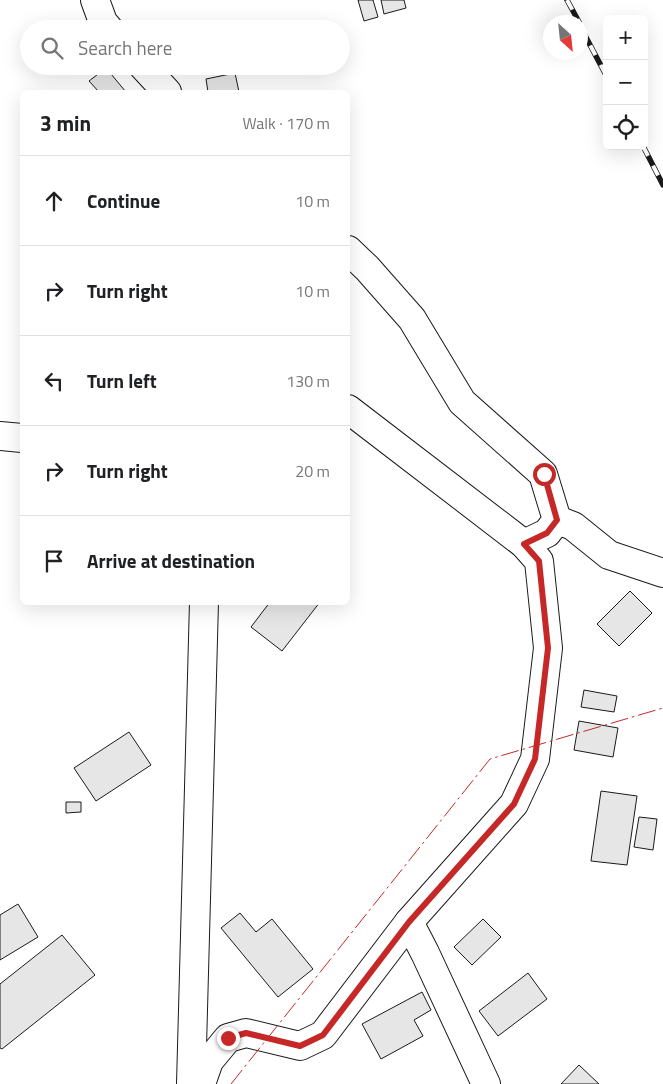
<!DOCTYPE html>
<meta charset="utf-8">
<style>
body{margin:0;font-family:"Titillium Web",sans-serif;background:#f6f6f6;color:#202124}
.controls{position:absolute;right:15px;top:15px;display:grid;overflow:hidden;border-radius:8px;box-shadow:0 5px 20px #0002}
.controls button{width:45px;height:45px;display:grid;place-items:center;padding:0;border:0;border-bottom:1px solid #e0e0e0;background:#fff;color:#202124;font:25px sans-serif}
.compass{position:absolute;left:543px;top:15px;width:45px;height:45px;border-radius:50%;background:#fff;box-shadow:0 5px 20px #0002;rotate:153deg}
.stop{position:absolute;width:15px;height:15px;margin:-11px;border:4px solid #c62828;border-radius:50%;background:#fff}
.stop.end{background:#c62828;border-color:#fff;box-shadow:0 1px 5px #0008}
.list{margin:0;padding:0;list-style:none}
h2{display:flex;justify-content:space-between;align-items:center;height:65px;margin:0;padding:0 20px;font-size:21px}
h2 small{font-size:16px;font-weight:400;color:#757577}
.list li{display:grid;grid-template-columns:32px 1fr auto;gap:15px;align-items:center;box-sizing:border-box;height:90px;padding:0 20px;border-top:1px solid #e0e0e0}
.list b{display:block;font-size:19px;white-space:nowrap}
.list em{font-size:16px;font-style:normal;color:#757577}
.icon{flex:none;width:28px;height:28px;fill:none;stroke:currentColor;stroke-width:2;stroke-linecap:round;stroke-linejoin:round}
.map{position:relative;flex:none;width:663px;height:1084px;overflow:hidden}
.search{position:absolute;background:#fff;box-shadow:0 5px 20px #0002;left:20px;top:20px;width:330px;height:55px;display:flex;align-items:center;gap:12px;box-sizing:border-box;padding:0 18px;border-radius:28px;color:#757577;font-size:19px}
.panel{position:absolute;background:#fff;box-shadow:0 5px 20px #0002;left:20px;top:90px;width:330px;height:515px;border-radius:8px}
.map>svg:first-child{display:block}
.building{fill:#e6e6e6;stroke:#1a1a1a}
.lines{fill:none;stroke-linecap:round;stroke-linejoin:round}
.minor-casing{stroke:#1a1a1a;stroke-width:30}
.minor{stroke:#fff;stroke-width:28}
.rail-casing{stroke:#1a1a1a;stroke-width:5.5}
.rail{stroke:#fff;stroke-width:4;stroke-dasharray:11;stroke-linecap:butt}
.power{stroke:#c62828;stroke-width:1;stroke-dasharray:18 4 2.5 4;stroke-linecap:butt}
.route{stroke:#c62828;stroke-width:6}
</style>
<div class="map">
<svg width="663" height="1084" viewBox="0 0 663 1084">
<rect width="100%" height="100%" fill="#fff"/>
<g class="building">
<polygon points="358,0 373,0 378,17 364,21"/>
<polygon points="381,0 404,0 406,8 384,14"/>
<polygon points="207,66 222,66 209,71"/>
<polygon points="106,68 126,92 99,92 89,81"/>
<polygon points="235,73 239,92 208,92 206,79"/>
<polygon points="630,591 652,613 619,646 597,624"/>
<polygon points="270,602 320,602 282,651 251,627"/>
<polygon points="584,690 617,696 614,712 581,707"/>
<polygon points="579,721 618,728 613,757 574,750"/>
<polygon points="129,732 151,765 96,801 74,768"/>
<polygon points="601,791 637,796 627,865 591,861"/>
<polygon points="66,802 81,802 81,812 66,813"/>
<polygon points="639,817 657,819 653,850 634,847"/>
<polygon points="18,904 38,937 0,960 0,915"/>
<polygon points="240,913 256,932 272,919 313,969 278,997 221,928"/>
<polygon points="483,919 501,937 472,965 454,947"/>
<polygon points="62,935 95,975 2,1049 0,1048 0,984"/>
<polygon points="528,973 547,999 498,1036 479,1011"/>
<polygon points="422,992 431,1010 414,1020 423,1036 381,1059 362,1024"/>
<polygon points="579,1065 599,1084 561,1084"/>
</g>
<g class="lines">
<g class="minor-casing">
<g id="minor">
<polyline points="95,0 103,22 109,29"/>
<polyline points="143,66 167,92"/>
<polyline points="348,250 367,268 412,319 462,402 543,474 557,520 547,533 524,544"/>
<polyline points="0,436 22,438"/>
<polyline points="557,520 573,526 609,555 663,573"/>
<polyline points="409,922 425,953 486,1084"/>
<polyline points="191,1084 204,602"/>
<polyline points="201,1084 209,1061 228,1038 246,1033 300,1046 323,1035 409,922 514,804 535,759 548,648 539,561 524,544 348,409"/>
</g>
</g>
<use href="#minor" class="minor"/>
<g class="rail-casing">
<g id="rail">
<polyline points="567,0 579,22"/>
<polyline points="580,26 607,77"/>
<polyline points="643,146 663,185"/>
</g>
</g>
<use href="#rail" class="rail"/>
<polyline class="power" points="231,1084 490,759 663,708"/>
</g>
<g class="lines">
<polyline class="route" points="228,1038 246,1033 300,1046 323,1035 409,922 514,804 535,759 548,648 539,561 524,544 547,533 557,520 544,474"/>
</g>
</svg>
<div class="controls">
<button>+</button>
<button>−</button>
<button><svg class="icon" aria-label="locate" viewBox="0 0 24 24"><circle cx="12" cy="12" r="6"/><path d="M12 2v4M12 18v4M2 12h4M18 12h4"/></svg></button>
</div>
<svg class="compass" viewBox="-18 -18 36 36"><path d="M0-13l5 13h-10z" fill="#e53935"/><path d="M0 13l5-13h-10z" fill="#757577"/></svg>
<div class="stop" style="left:544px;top:474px"></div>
<div class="stop end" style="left:228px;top:1038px"></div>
<div class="search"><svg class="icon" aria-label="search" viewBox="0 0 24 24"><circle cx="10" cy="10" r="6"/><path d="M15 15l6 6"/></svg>Search here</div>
<section class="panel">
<h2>3 min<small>Walk · 170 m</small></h2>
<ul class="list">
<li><svg class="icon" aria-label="ahead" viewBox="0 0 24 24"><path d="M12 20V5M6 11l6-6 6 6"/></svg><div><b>Continue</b></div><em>10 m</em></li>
<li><svg class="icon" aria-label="right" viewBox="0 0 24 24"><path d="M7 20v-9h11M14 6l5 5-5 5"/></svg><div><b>Turn right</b></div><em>10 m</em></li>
<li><svg class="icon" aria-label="left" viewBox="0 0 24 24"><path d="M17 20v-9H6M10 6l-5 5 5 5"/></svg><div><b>Turn left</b></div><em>130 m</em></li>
<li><svg class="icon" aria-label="right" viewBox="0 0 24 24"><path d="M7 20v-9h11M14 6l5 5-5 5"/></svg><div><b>Turn right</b></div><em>20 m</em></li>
<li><svg class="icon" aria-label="arrive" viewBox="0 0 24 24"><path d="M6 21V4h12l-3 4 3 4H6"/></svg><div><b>Arrive at destination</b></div></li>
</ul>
</section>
</div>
